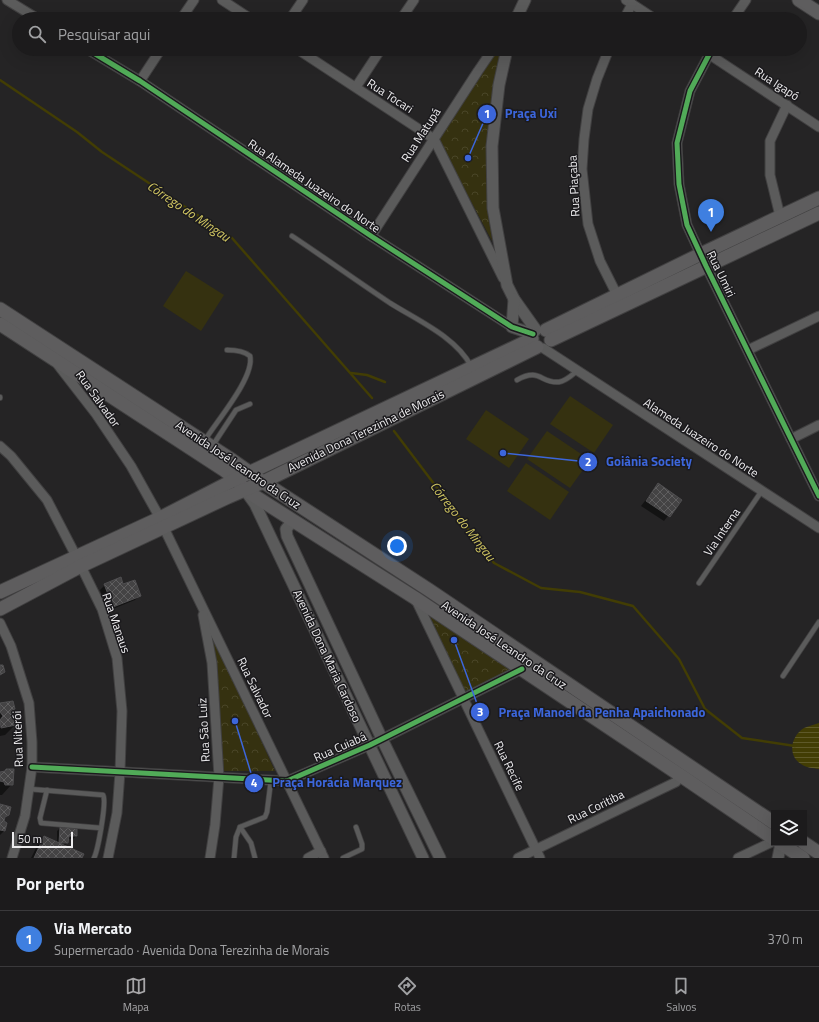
<!DOCTYPE html>
<html lang="pt">
<meta charset="utf-8">
<style>
body{margin:0;font-family:"Titillium Web",sans-serif;background:#252425;color:#f1f3f6}
.controls{position:absolute;right:12px;bottom:12px;display:grid;overflow:hidden;border-radius:0px;box-shadow:0 4px 16px #0002}
.controls button{width:36px;height:36px;display:grid;place-items:center;padding:0;border:0;border-bottom:1px solid #3a393b;background:#1c1b1c;color:#f1f3f6;font:20px sans-serif}
.scale{position:absolute;left:12px;bottom:10px;width:61px;box-sizing:border-box;padding-left:4px;border:2px solid #edecee;border-top:0;font-size:11px;line-height:14px;white-space:nowrap;color:#edecee;-webkit-text-stroke:3px #1b1a1d;paint-order:stroke}
.you{position:absolute;left:397px;top:546px;width:14px;height:14px;margin:-10px;border:3px solid #fff;border-radius:50%;background:#1a73e8;box-shadow:0 0 0 6px #1a73e833}
.badge{display:grid;place-items:center;width:26px;height:26px;border-radius:50%;background:#a7a6a8;color:#fff;font-size:13px;font-weight:700}
.pin{position:absolute;translate:-50% -33px;filter:drop-shadow(0 1px 2px #0008)}
.pin::after{content:'';position:absolute;top:21px;width:14px;height:12px;background:inherit;clip-path:polygon(0 0,100% 0,50% 100%)}
.list{margin:0;padding:0;list-style:none}
h2{display:flex;justify-content:space-between;align-items:center;height:52px;margin:0;padding:0 16px;font-size:17px}
h2 small{font-size:13px;font-weight:400;color:#a0a1a3}
.list li{display:grid;grid-template-columns:26px 1fr auto;gap:12px;align-items:center;box-sizing:border-box;height:56px;padding:0 16px;border-top:1px solid #3a393b}
.list b{display:block;font-size:15px;white-space:nowrap}
.list p{margin:0;font-size:13px;white-space:nowrap;color:#a0a1a3}
.list em{font-size:13px;font-style:normal;color:#a0a1a3}
.icon{flex:none;width:22px;height:22px;fill:none;stroke:currentColor;stroke-width:2;stroke-linecap:round;stroke-linejoin:round}
.map{position:relative;flex:none;width:819px;height:858px;overflow:hidden}
.search{position:absolute;background:#1c1b1c;box-shadow:0 4px 16px #0002;left:12px;right:12px;top:12px;height:44px;display:flex;align-items:center;gap:10px;box-sizing:border-box;padding:0 14px;border-radius:22px;color:#a0a1a3;font-size:15px}
.sheet{height:108px;background:#1c1b1c}
nav{display:flex;justify-content:space-around;align-items:center;box-sizing:border-box;height:56px;border-top:1px solid #3a393b;background:#1c1b1c;font-size:11px;color:#a0a1a3}
nav a{display:grid;justify-items:center;gap:2px}
nav .on{color:#a7a6a8}
.map>svg:first-child{display:block}
.park{fill:url(#park-crowns)}
.pitch{fill:#353110}
.water{fill:url(#water-rules)}
.shadow{fill:#0007}
.lines{fill:none;stroke-linecap:round;stroke-linejoin:round}
.stream{stroke:#423d04;stroke-width:2.5}
.building{fill:url(#building-cross-hatch);stroke:#4f4e50}
.service-casing{stroke:#414041;stroke-width:6}
.minor-casing{stroke:#414041;stroke-width:11}
.tertiary-casing{stroke:#414041;stroke-width:13}
.secondary-casing{stroke:#414041;stroke-width:15}
.service{stroke:#5b5b5b;stroke-width:4.5}
.minor{stroke:#5b5b5b;stroke-width:9}
.tertiary{stroke:#5b5b5b;stroke-width:11}
.secondary{stroke:#5e5d5e;stroke-width:13}
.cycleway-casing{stroke:#1b1a1d;stroke-width:8}
.cycleway{stroke:#51ab58;stroke-width:5}
.labels{text-anchor:middle;stroke-width:3;stroke-linejoin:round;paint-order:stroke}
.street-label{font-size:12px;fill:#edecee;stroke:#1b1a1d}
.water-label{font-size:13px;font-style:italic;fill:#d3c862;stroke:#1b1a1d}
.leader{fill:none;stroke:#3c66db;stroke-width:1.5}
.callout-dot{fill:#3c66db;stroke:#1b1a1d;stroke-width:1.5}
.mark-label{font-size:12px;text-anchor:middle;font-weight:bold;fill:#fff}
.callout-label{font-size:13px;text-anchor:middle;font-weight:bold;fill:#3c66db;stroke:#1b1a1d;stroke-width:3;stroke-linejoin:round;paint-order:stroke}
</style>
<div class="map">
<svg width="819" height="858" viewBox="0 0 819 858">
<defs>
<pattern id="park-crowns" width="20" height="18" patternUnits="userSpaceOnUse"><rect width="20" height="18" fill="#353110"/><path d="M2 6a3 3 0 1 1 6 0M12 15a3 3 0 1 1 6 0" fill="none" stroke="#494527"/></pattern>
<pattern id="water-rules" width="6" height="5" patternUnits="userSpaceOnUse"><rect width="6" height="5" fill="#423d04"/><path d="M0 2.5h6" fill="none" stroke="#5e5929"/></pattern>
<pattern id="building-cross-hatch" width="8" height="8" patternUnits="userSpaceOnUse"><rect width="8" height="8" fill="#444344"/><path d="M0 0l8 8M0 8l8-8" fill="none" stroke="#5f5e5f"/></pattern>
</defs>
<rect width="100%" height="100%" fill="#252425"/>
<g class="park">
<polygon points="499,49 503,49 491,104 486,177 492,241 438,139"/>
<polygon points="425,611 515,669 463,692"/>
<polygon points="207,623 275,771 221,771"/>
</g>
<g class="pitch">
<polygon points="186,271 224,295 201,331 163,306"/>
<polygon points="570,396 613,425 594,453 550,424"/>
<polygon points="486,410 529,439 509,468 466,439"/>
<polygon points="547,431 590,460 570,488 527,459"/>
<polygon points="526,463 569,492 550,520 507,491"/>
</g>
<path class="water" d="M819 723V769C813 768 806 768 801 764 787 755 791 736 804 728 808 726 814 725 819 723Z"/>
<g class="shadow">
<polygon points="658,484 680,500 664,521 641,506"/>
<polygon points="105,585 123,586 140,595 135,600 108,611 100,590"/>
<polygon points="0,704 14,709 10,713 15,725 5,735 0,736"/>
<polygon points="6,770 12,784 2,795 0,795 0,772 4,772"/>
<polygon points="0,805 8,815 3,820 4,831 0,835"/>
<polygon points="60,828 76,836 73,839 68,839 67,843 64,846 81,858 31,858 38,844 44,837 57,843 57,831"/>
</g>
<g class="lines">
<g class="stream">
<polyline points="0,80 77,132 102,152 232,238 372,398"/>
<polyline points="351,373 367,375 385,382"/>
<polyline points="394,431 494,563 541,588 580,592 633,606 679,659 705,709 742,738 795,746"/>
</g>
</g>
<g class="building">
<polygon points="658,483 682,500 670,517 646,501"/>
<polygon points="121,577 123,584 135,580 141,596 113,607 104,584"/>
<polygon points="0,665 3,665 5,672 0,675"/>
<polygon points="13,701 15,709 12,710 11,713 12,716 15,717 16,725 1,728 0,720 3,716 0,712 0,703"/>
<polygon points="6,769 14,769 13,785 5,785 4,782 0,781 0,772 5,771"/>
<polygon points="0,804 11,807 9,815 5,817 4,821 7,823 5,831 0,830"/>
<polygon points="60,827 77,829 77,836 69,836 68,843 59,843"/>
<polygon points="44,836 84,854 82,858 34,858"/>
</g>
<g class="lines">
<g class="service-casing">
<g id="service">
<path d="M292 236C325 258 357 281 390 303 417 320 456 337 471 366"/>
<path d="M517 380C540 367 541 384 559 382 566 381 572 375 577 371"/>
<polyline points="0,398 0,397"/>
<path d="M205 440C216 422 255 377 250 356 244 351 236 350 227 350"/>
<polyline points="213,445 236,410 250,404"/>
<polyline points="699,583 761,492"/>
<polyline points="783,676 819,622"/>
<path d="M29 789 103 795C107 801 98 850 94 858"/>
<polyline points="47,790 40,818 41,823 101,828"/>
<polyline points="240,827 251,843 255,858"/>
<polyline points="234,858 236,837 240,827 265,817 267,812 271,780"/>
<polyline points="343,858 362,849 362,844 356,827"/>
</g>
</g>
<g class="minor-casing">
<g id="minor">
<polyline points="7,0 38,19"/>
<polyline points="222,0 251,19"/>
<polyline points="626,0 655,19"/>
<polyline points="181,19 194,0"/>
<polyline points="290,19 303,0"/>
<polyline points="401,19 414,0"/>
<polyline points="624,19 632,4"/>
<polyline points="733,19 746,0"/>
<polyline points="87,49 140,81 371,236 512,327"/>
<polyline points="297,49 434,139 503,278"/>
<polyline points="609,49 597,79 588,109 584,139 582,169 588,224 600,261 617,295"/>
<polyline points="701,49 819,127"/>
<polyline points="712,49 690,91 677,143 679,184 687,225 706,266 819,496"/>
<polyline points="140,81 161,49"/>
<polyline points="356,87 381,49"/>
<polyline points="780,216 770,175 770,141 787,105"/>
<polyline points="371,236 478,71 493,49"/>
<polyline points="543,348 819,528"/>
<polyline points="748,350 819,316"/>
<polyline points="58,365 96,414 131,466 160,518"/>
<polyline points="791,439 819,425"/>
<polyline points="0,446 11,456 47,500 76,556 102,609 117,658 122,711 120,772 117,813 108,858"/>
<polyline points="164,528 324,858"/>
<polyline points="416,600 540,858"/>
<polyline points="203,615 212,663 219,777 215,825 210,858"/>
<polyline points="0,623 11,646 29,703 32,742 32,767 25,816 12,858"/>
<polyline points="32,767 287,781 370,745 522,669"/>
<polyline points="308,858 321,851"/>
<polyline points="518,858 676,782 680,775"/>
<polyline points="738,858 774,841"/>
</g>
</g>
<g class="tertiary-casing">
<g id="tertiary">
<polyline points="516,19 525,0"/>
<polyline points="507,49 499,85 492,146 493,208 507,285 514,299 536,330"/>
<polyline points="514,299 512,327 533,334"/>
<polyline points="247,493 255,504 423,858"/>
<polyline points="293,521 286,529 287,536 382,739 440,858"/>
<polyline points="778,858 781,843"/>
</g>
</g>
<g class="secondary-casing">
<g id="secondary">
<polyline points="799,0 819,13"/>
<polyline points="0,309 232,460 263,482 429,590 774,823"/>
<polyline points="0,324 224,470 236,479 245,490 415,598 680,775 774,839"/>
<polyline points="546,330 701,254 819,198"/>
<polyline points="551,340 819,213"/>
<polyline points="0,592 160,518 236,479 532,339"/>
<polyline points="0,609 81,566 228,497 263,482 537,347"/>
<polyline points="780,843 803,858"/>
<polyline points="804,843 819,853"/>
</g>
</g>
<use href="#service" class="service"/>
<use href="#minor" class="minor"/>
<use href="#tertiary" class="tertiary"/>
<use href="#secondary" class="secondary"/>
<g class="cycleway-casing">
<g id="cycleway">
<polyline points="87,49 140,81 371,236 512,327 533,334"/>
<polyline points="712,49 690,91 677,143 679,184 687,225 706,266 819,496"/>
<polyline points="32,767 287,781 370,745 522,669"/>
</g>
</g>
<use href="#cycleway" class="cycleway"/>
</g>
<g class="labels">
<g class="street-label">
<text transform="translate(777 84) rotate(33)" y="4">Rua Igapó</text>
<text transform="translate(390 96) rotate(33)" y="4">Rua Tocari</text>
<text transform="translate(421 135) rotate(-57)" y="4">Rua Matupá</text>
<text transform="translate(314 186) rotate(34)" y="4">Rua Alameda Juazeiro do Norte</text>
<text transform="translate(574 186) rotate(-93)" y="4">Rua Piaçaba</text>
<text transform="translate(721 274) rotate(64)" y="4">Rua Umiri</text>
<text transform="translate(98 399) rotate(54)" y="4">Rua Salvador</text>
<text transform="translate(366 431) rotate(-26)" y="4">Avenida Dona Terezinha de Morais</text>
<text transform="translate(701 438) rotate(33)" y="4">Alameda Juazeiro do Norte</text>
<text transform="translate(238 465) rotate(34)" y="4">Avenida José Leandro da Cruz</text>
<text transform="translate(722 532) rotate(-56)" y="4">Via Interna</text>
<text transform="translate(116 623) rotate(71)" y="4">Rua Manaus</text>
<text transform="translate(504 645) rotate(34)" y="4">Avenida José Leandro da Cruz</text>
<text transform="translate(327 656) rotate(65)" y="4">Avenida Dona Maria Cardoso</text>
<text transform="translate(255 688) rotate(64)" y="4">Rua Salvador</text>
<text transform="translate(204 730) rotate(-93)" y="4">Rua São Luiz</text>
<text transform="translate(18 739) rotate(-92)" y="4">Rua Niterói</text>
<text transform="translate(340 747) rotate(-24)" y="4">Rua Cuiabá</text>
<text transform="translate(509 766) rotate(64)" y="4">Rua Recife</text>
<text transform="translate(596 807) rotate(-26)" y="4">Rua Coritiba</text>
</g>
<g class="water-label">
<text transform="translate(189 211) rotate(34)" y="5">Córrego do Mingau</text>
<text transform="translate(463 521) rotate(52)" y="5">Córrego do Mingau</text>
</g>
</g>
<path class="leader" d="M468 158L487 114M503 453L588 462M454 640L480 712M235 721L254 783"/>
<g class="callout-dot">
<circle cx="468" cy="158" r="4"/>
<circle cx="503" cy="453" r="4"/>
<circle cx="454" cy="640" r="4"/>
<circle cx="235" cy="721" r="4"/>
<circle cx="487" cy="114" r="10"/>
<circle cx="588" cy="462" r="10"/>
<circle cx="480" cy="712" r="10"/>
<circle cx="254" cy="783" r="10"/>
</g>
<g class="mark-label">
<text x="487" y="118">1</text>
<text x="588" y="466">2</text>
<text x="480" y="716">3</text>
<text x="254" y="787">4</text>
</g>
<g class="callout-label">
<text x="531" y="118">Praça Uxi</text>
<text x="649" y="466">Goiânia Society</text>
<text x="602" y="717">Praça Manoel da Penha Apaichonado</text>
<text x="337" y="787">Praça Horácia Marquez</text>
</g>
</svg>
<div class="controls">
<button><svg class="icon" aria-label="layers" viewBox="0 0 24 24"><path d="M12 4l9 5-9 5-9-5zM3 14l9 5 9-5"/></svg></button>
</div>
<div class="scale">50 m</div>
<div class="you"></div>
<div class="pin badge" style="left:711px;top:232px;background:#3f7fe0">1</div>
<div class="search"><svg class="icon" aria-label="search" viewBox="0 0 24 24"><circle cx="10" cy="10" r="6"/><path d="M15 15l6 6"/></svg>Pesquisar aqui</div>
</div>
<section class="sheet">
<h2>Por perto<small></small></h2>
<ul class="list">
<li><span class="badge" style="background:#3f7fe0">1</span><div><b>Via Mercato</b><p>Supermercado · Avenida Dona Terezinha de Morais</p></div><em>370 m</em></li>
</ul>
</section>
<nav>
<a class="on"><svg class="icon" aria-label="map" viewBox="0 0 24 24"><path d="M3 6l6-2 6 2 6-2v14l-6 2-6-2-6 2zM9 4v14M15 6v14"/></svg>Mapa</a>
<a><svg class="icon" aria-label="directions" viewBox="0 0 24 24"><path d="M12 3l9 9-9 9-9-9zM9 14v-3h6M13 9l2 2-2 2"/></svg>Rotas</a>
<a><svg class="icon" aria-label="saved" viewBox="0 0 24 24"><path d="M7 4h10v16l-5-4-5 4z"/></svg>Salvos</a>
</nav>
